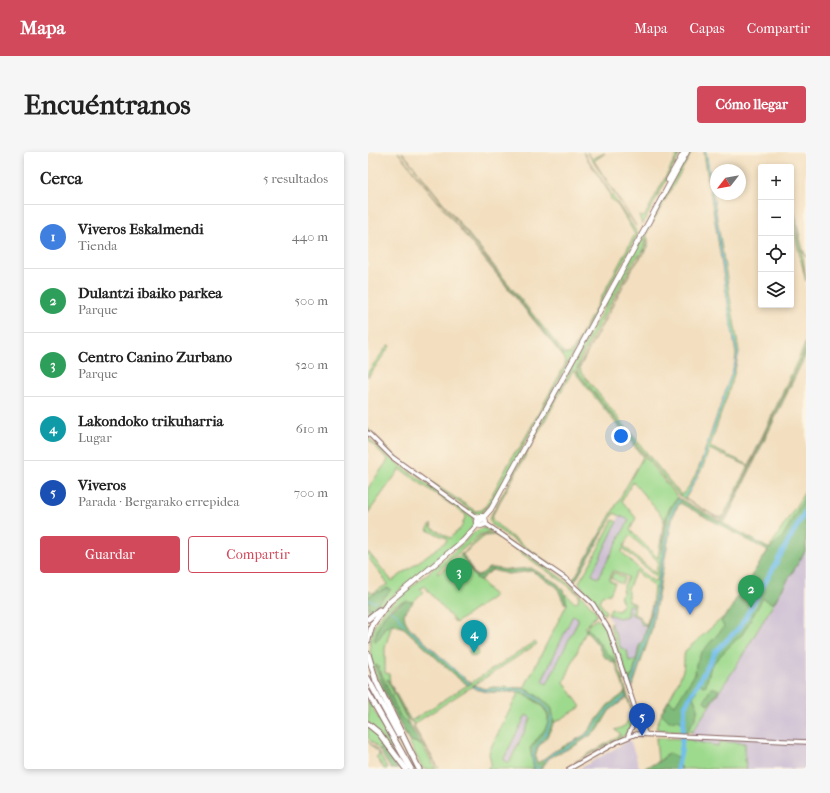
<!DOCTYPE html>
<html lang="es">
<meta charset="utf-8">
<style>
body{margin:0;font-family:"IM FELL French Canon",serif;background:#f6f6f6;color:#222}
.controls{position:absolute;right:12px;top:12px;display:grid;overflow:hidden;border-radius:4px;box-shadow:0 2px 6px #0003}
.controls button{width:36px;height:36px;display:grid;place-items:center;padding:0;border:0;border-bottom:1px solid #e0e0e0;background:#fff;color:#222;font:20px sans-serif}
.compass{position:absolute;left:342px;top:12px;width:36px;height:36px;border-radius:50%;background:#fff;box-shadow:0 2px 6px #0003;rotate:239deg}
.you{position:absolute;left:253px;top:284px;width:14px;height:14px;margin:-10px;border:3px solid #fff;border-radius:50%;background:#1a73e8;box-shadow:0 0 0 6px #1a73e833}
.badge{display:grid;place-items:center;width:26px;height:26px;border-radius:50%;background:#d1495b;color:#fff;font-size:13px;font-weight:700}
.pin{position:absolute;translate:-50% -33px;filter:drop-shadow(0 1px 2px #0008)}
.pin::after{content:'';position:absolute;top:21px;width:14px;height:12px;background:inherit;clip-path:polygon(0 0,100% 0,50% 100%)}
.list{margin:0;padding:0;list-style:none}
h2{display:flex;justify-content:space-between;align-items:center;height:52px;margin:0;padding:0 16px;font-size:17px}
h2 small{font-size:13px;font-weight:400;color:#767676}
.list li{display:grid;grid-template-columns:26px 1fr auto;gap:12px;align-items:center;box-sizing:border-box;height:64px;padding:0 16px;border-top:1px solid #e0e0e0}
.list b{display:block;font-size:15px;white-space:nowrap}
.list p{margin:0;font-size:13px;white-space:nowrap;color:#767676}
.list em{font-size:13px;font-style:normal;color:#767676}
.actions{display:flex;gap:8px;padding:12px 16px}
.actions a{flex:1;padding:9px 0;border:1px solid #d1495b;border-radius:4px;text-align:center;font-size:14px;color:#d1495b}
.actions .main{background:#d1495b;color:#fff}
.icon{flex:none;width:22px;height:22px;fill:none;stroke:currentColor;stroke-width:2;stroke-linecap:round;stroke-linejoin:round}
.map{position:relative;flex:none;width:438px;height:617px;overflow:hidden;border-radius:4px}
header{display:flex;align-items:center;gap:24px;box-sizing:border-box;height:56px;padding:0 20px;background:#d1495b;color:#fff}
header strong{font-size:19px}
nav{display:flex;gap:22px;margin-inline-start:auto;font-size:14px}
.intro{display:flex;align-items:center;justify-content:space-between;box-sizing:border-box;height:96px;padding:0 24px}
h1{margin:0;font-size:28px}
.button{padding:10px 18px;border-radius:4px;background:#d1495b;color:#fff;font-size:14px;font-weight:700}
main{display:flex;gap:24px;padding:0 24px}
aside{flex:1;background:#fff;border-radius:4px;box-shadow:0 2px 6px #0003}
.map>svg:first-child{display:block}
.industrial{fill:#ccbed4}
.green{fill:#9eda8e;stroke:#747c5c;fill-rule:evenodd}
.forest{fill:#7eba79;stroke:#646c52}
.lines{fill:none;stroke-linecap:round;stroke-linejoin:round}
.stream{stroke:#72beec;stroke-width:1}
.river{stroke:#72beec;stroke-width:5}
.minor-casing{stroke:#85625f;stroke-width:5.5}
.major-casing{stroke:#85625f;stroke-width:6}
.highway-casing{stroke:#85625f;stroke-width:7}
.minor{stroke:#fff;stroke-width:3.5}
.major{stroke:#fff;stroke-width:4.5}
.highway{stroke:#fff;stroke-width:5}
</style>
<header>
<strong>Mapa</strong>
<nav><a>Mapa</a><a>Capas</a><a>Compartir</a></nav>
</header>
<div class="intro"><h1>Encuéntranos</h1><a class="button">Cómo llegar</a></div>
<main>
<aside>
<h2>Cerca<small>5 resultados</small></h2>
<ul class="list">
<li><span class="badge" style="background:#3f7fe0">1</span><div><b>Viveros Eskalmendi</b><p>Tienda</p></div><em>440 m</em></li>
<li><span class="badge" style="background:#2e9e5b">2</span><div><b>Dulantzi ibaiko parkea</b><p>Parque</p></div><em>500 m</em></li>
<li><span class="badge" style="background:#2e9e5b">3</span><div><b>Centro Canino Zurbano</b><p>Parque</p></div><em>520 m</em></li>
<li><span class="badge" style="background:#0f9aa8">4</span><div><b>Lakondoko trikuharria</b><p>Lugar</p></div><em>610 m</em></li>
<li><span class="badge" style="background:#1a4fb4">5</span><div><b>Viveros</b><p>Parada · Bergarako errepidea</p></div><em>700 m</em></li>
</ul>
<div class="actions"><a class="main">Guardar</a><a>Compartir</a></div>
</aside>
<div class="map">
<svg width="438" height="617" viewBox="0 0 438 617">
<rect width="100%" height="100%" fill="#fcf5e5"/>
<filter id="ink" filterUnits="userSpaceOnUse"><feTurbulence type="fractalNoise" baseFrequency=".025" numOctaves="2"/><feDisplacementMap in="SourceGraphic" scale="8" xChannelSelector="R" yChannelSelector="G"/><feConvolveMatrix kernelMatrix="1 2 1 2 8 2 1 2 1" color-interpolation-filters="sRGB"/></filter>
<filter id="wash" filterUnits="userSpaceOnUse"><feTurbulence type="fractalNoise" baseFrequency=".012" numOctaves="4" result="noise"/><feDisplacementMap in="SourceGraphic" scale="16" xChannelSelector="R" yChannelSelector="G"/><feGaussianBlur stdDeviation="0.9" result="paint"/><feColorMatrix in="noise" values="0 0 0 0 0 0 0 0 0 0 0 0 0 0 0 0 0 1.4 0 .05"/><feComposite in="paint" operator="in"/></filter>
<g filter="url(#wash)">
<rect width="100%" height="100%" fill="#f3dfc0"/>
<g class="industrial">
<polygon points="252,363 261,368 230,426 224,423 225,420"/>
<polygon points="438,398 438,617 379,617 377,608 377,591 351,594 325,589 323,587 324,580 400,462"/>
<polygon points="260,453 264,453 264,462 271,466 274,473 277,473 278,476 263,523 240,462 251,462"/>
<polygon points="205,463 210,466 210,469 179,532 173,529"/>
<polygon points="158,563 163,565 140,611 135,609"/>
<polygon points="262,588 272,617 211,617"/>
</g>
<g class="green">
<path d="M30 0 196 204 34 0 197 202H202L208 193 267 82 249 52 243 47 241 40 215 0 270 82 146 311 125 348 113 362 106 361C88 348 2 294 0 276 26 310 71 334 107 359L114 358 119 352 147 300 150 299 198 211 197 207Z"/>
<polygon points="219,0 224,7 237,1 226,9 265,69 268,74"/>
<polygon points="311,0 313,0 275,72 274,72 271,64 276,65"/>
<path d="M321 0H324L278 82 280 88V95L264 117 221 197 212 215 213 220 313 343C323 335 327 324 332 313L367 211 368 202 336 0H338L371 200 365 226 342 294 344 296 381 313 438 190V195L363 353 356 366 352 367 310 343 211 222 210 217 265 115 276 100 279 90 275 83ZM341 297 380 314 355 365H348L317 347 334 317Z"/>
<polygon points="423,46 435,98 438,105 433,97"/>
<polygon points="423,61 435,107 438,129 423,67"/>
<path d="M274 86 277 89 275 99 266 109 213 206 208 219 310 346C291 361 296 395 292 416 289 436 286 457 278 476L277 473H274L271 466 263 462 264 453H260L259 464 251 466 240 462 243 456 250 459 255 451 252 444 256 440 254 439 260 425 245 418 241 428 247 431 242 442 234 443 231 450 238 459 236 463 212 433 211 430 222 412 245 368 249 370 225 420 224 423 230 426 261 368 246 361 235 381 233 380 275 305 205 218 124 364V368L141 383 202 426 208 428H202L125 374 121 367ZM265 330 296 367 290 406 262 378 268 366 254 349ZM262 383 290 409 288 422 256 394ZM255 396 288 425V429L287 430 277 423 254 400ZM268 419 286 435 284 453 279 471 276 472 272 465 266 462 267 452 260 449V437Z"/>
<polygon points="20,193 22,194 0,225 0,220"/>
<polygon points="438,198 438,202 359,366 355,371 351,369 357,367 359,364"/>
<path d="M0 285 18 303 104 364 106 372 103 377 86 394 0 464C0 456 12 448 19 443L11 441 0 445V439L5 441 20 432 0 405V400L24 429 79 389 78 386 59 378 63 372 64 376 82 386 93 376 98 363 32 317 0 361V336L20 308 0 287Z"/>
<path d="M438 338V398L365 519 324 580 293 578 288 576C294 556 307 540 314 521 317 514 315 506 317 499L361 460Z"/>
<path d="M115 376 124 378 111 383 69 420 70 422 93 403 106 424 112 428 126 444 88 471 56 434 52 437 55 440 45 450C42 451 37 450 36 450 17 454 10 473 6 489L8 490 15 480 16 475 24 472 17 496V521L21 522 22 531 43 569 167 490 169 492 46 572 47 577 71 617 46 577 45 571 40 567 19 527 42 574 32 564 10 514 7 513 27 562 41 588 54 593 68 617H55L11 531 3 510 2 489 7 472 17 457 84 401 108 379Z"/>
<path d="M120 381H127L195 427 205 435 227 458 229 463 217 475 218 479 196 530 213 555 186 571C184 549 173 547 156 536L199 452 196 440 207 451 210 449 211 443 198 432 127 383 117 384 95 402 111 385ZM205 463 210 466V469L179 532 174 529Z"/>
<polygon points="246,420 257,426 254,432 243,426"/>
<path d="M229 467 236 472 240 482 267 566 266 571 256 584 207 610 253 583 247 578C256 575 261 572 261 563L264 560 246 507 238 502 226 483 219 476 221 472Z"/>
<polygon points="243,471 253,496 259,498 261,509 269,507 265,523 260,527 242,475"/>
<circle cx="106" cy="500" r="4.5"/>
<polygon points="0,532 48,617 46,617 0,537"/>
<path d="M151 540C167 548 190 560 176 580 173 584 169 586 167 589 163 597 164 609 166 617H119L123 612 121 601 124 593ZM158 563 163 566 141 611 135 608Z"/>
<polygon points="0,548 40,617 0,570"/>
<polygon points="0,574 9,581 35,617 27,616 21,602 13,596 11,597 0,586"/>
<polygon points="288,586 323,587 325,589 350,594 352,590 377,591 377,608 379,617 310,617 301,601 290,610"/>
<polygon points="0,589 9,598 20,617 16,617 8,605 11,604 11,602"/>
</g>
<g class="forest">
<path d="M438 343V398L405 452 395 446 374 483C370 485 344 512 343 514 341 520 340 527 338 533L335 534 331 531 329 534 328 540 325 545C334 561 327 565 319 580H314V570L309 568 301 569 293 561 301 548 307 553 327 522 328 512 333 501 356 475 353 469 361 460 369 445 400 399 312 351 306 360 304 368 283 480 263 539 260 527 265 523 271 494 275 488 288 444 299 362 306 349 310 346 402 397 415 384Z"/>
<polygon points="233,380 235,381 208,428 206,427"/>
<polygon points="94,401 107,423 111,424 121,416 126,416 139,418 163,416 190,432 196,440 199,452 196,451 189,435 164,419 140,422 124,418 112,428 109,427 93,403"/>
<path d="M20 436 23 437C22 441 4 456 0 461L1 444Z"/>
<path d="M38 449 45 450 36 462 37 468 41 475 92 523 104 531 100 533 90 526 36 476 24 472 20 475H16L15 480 8 490 6 489C13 465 16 460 38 449Z"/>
<path d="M219 476C230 486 234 499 246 507L247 512 235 504 230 493 218 479Z"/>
<polygon points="7,513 10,514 32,564 42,574 54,593 41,588 27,562"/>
<path d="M106 533 117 537 125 535 156 536 181 552 184 556 186 571 178 586 170 595 167 606 170 611 185 600 217 583 240 553 254 543 257 539 258 546 241 559 230 578 208 593 181 606 173 617H166L162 596C174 580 193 566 168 549 162 546 156 540 149 540 133 539 118 543 104 535Z"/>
<polygon points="343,536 347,536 351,538 340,553 336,549"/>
<polygon points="13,596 18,597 29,617 23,617 11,597"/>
<polygon points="301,601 308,604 314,617 273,617 291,610"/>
</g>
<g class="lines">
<g class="stream">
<polyline points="315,345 320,340 330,323 370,203 365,182 338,0"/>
<polyline points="0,448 8,450"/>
<polyline points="22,458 29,462 35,472 102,532"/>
<polyline points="263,534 282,474 304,360 311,348"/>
<path d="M106 535 116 538H155L173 549 184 563C182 568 181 574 179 579 171 594 159 598 168 617"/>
<polyline points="169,617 184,602 196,597 223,580 240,557 258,544"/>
</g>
<polyline class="river" points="309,617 313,600 317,554 348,499 372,475 438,358"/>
</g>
</g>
<g filter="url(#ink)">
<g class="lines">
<g class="minor-casing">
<g id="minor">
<polyline points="0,281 24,305 109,366"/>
<polyline points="118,372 198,427 225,452 241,478 269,562 277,581"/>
<polyline points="260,584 269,563"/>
<polyline points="201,617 249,590 268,582 438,590"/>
</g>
</g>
<g class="major-casing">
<g id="major">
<polyline points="300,28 316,0"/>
<polyline points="110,373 108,370 109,366 113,364 117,365"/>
<polyline points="110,373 113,374 118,372 117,365"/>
<polyline points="20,451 96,388 123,357 319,0"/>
</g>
</g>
<g class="highway-casing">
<g id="highway">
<polyline points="0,467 11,458"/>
<polyline points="0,488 4,473 20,451"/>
<polyline points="0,502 8,529 51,617"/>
<polyline points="0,527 30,582"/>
<polyline points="0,541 43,617"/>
<polyline points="0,572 11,581 38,617"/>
</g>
</g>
<use href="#minor" class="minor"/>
<use href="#major" class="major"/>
<use href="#highway" class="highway"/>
</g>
</g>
</svg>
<div class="controls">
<button>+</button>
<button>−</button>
<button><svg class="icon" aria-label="locate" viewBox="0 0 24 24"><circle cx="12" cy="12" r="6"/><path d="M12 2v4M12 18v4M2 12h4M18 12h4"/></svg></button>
<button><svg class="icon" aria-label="layers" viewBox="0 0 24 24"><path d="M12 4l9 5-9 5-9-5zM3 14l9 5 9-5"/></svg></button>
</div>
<svg class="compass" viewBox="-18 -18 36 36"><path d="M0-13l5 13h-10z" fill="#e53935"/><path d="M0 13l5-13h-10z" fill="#767676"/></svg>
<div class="you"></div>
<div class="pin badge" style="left:322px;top:463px;background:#3f7fe0">1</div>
<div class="pin badge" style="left:383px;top:456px;background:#2e9e5b">2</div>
<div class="pin badge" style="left:91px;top:439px;background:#2e9e5b">3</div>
<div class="pin badge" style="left:106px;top:501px;background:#0f9aa8">4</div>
<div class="pin badge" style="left:274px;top:584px;background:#1a4fb4">5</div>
</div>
</main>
